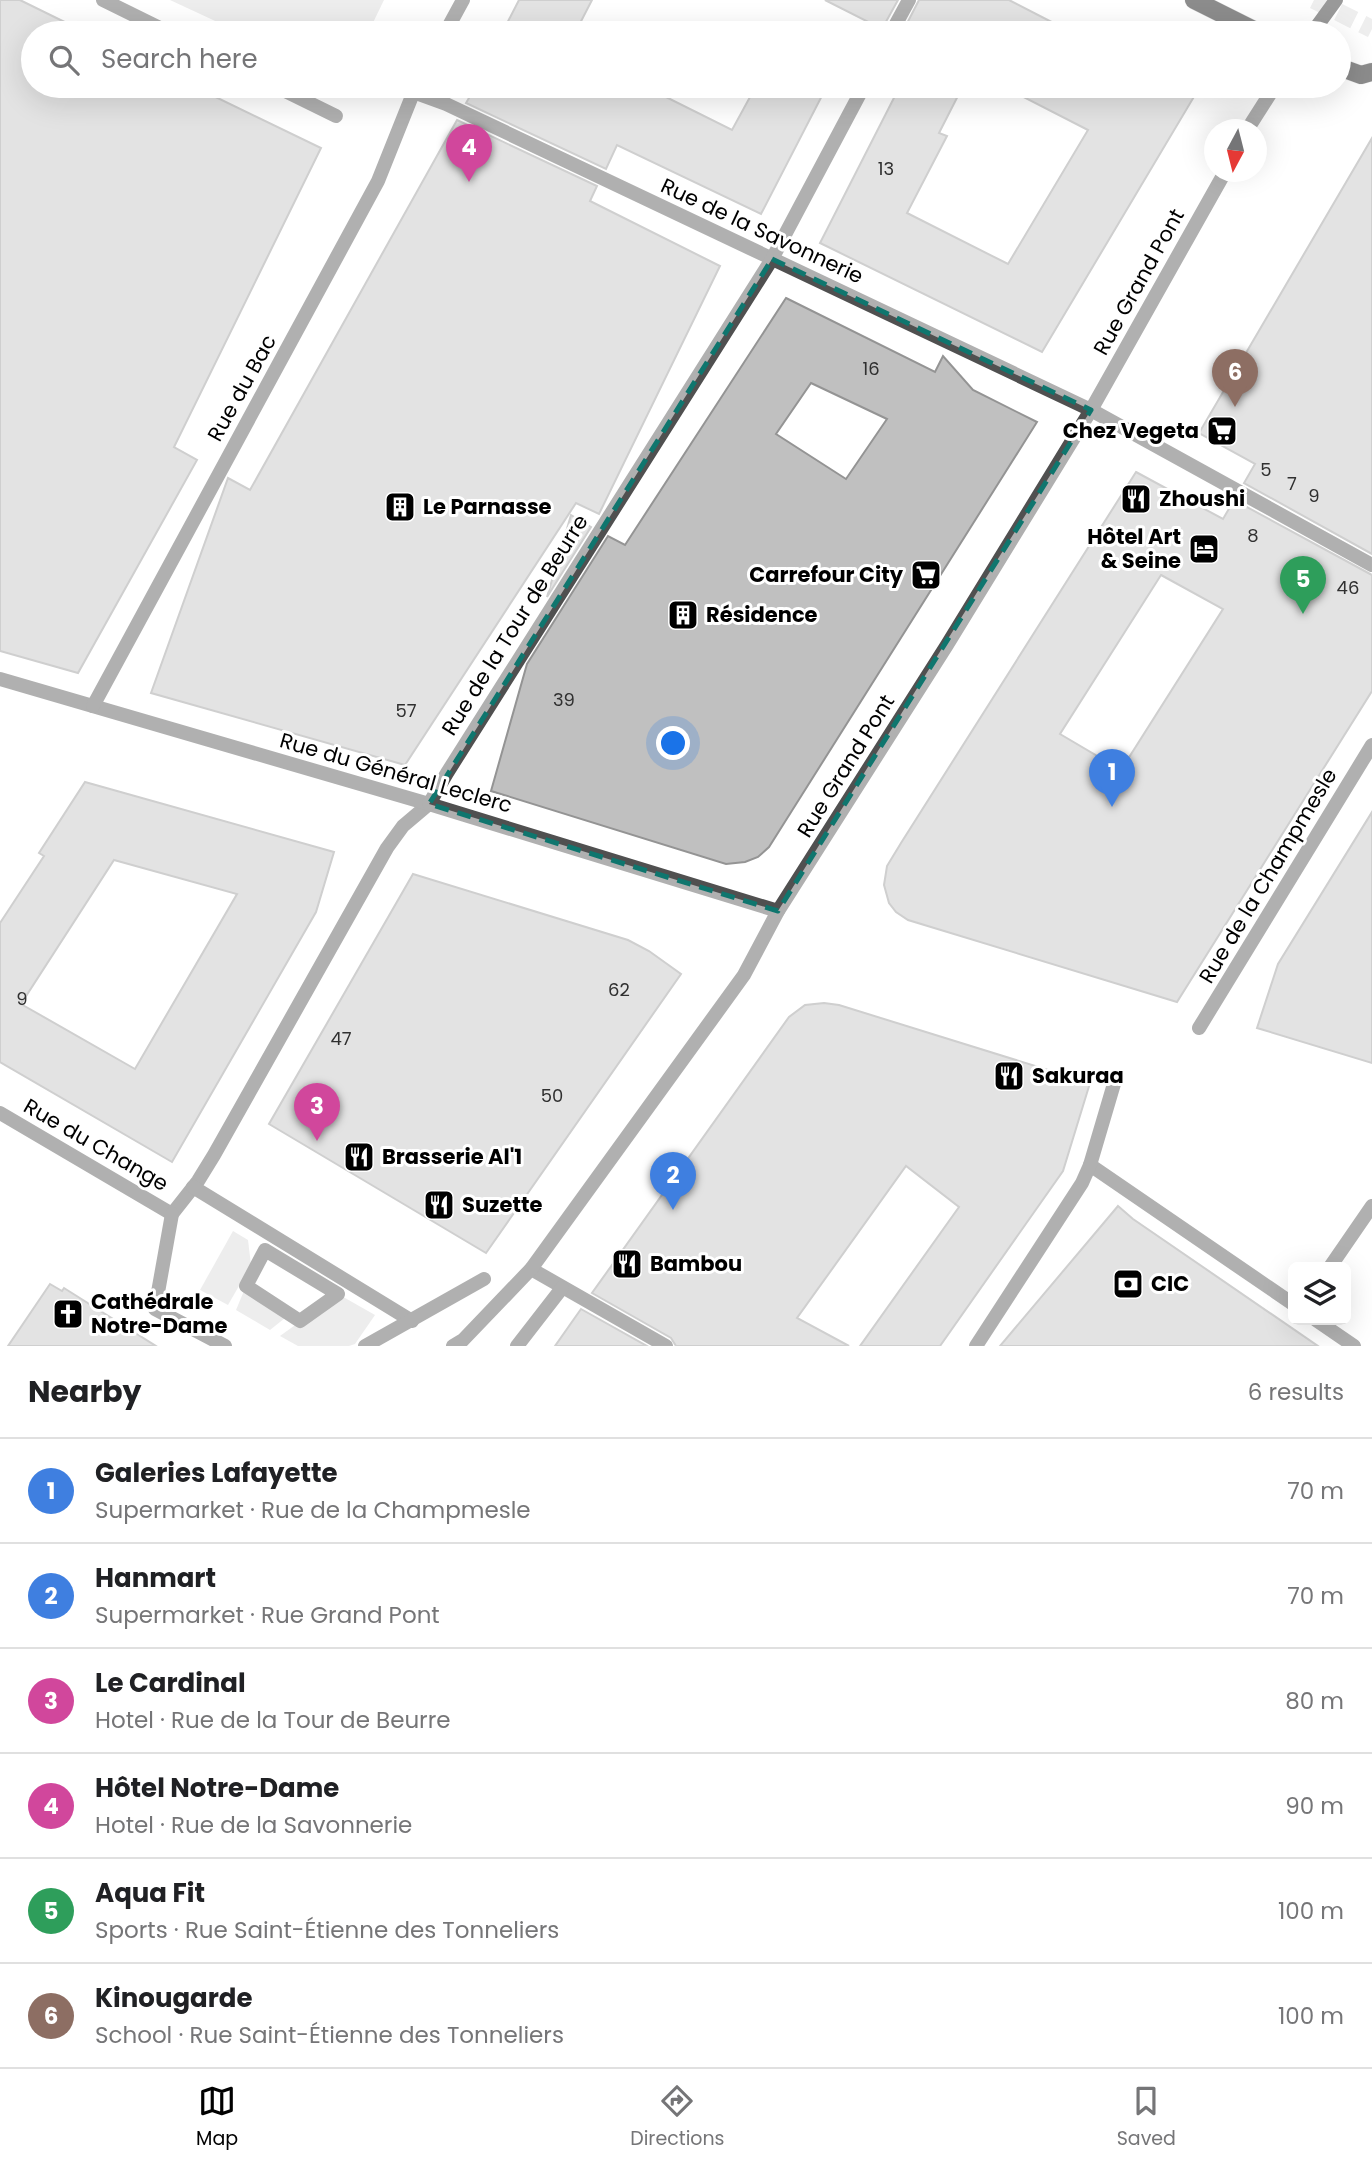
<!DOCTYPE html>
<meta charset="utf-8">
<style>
body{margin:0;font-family:Poppins,sans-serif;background:#f6f6f6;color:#202124}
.controls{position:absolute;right:21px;bottom:21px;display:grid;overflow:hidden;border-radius:10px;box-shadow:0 7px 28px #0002}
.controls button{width:63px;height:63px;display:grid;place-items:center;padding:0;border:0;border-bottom:2px solid #e0e0e0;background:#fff;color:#202124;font:35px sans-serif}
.compass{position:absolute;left:1204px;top:119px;width:63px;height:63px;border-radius:50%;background:#fff;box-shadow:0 7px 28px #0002;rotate:187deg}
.you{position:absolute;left:674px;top:744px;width:24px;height:24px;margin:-18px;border:5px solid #fff;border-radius:50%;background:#1a73e8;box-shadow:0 0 0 10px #1a73e833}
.badge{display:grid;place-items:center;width:46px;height:46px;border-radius:50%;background:#000;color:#fff;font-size:23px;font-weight:700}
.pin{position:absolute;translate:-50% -58px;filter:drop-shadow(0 2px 4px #0008)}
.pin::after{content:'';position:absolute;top:37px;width:24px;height:21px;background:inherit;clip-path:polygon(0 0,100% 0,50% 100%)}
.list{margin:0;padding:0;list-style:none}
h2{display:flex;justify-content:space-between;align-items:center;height:91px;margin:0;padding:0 28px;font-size:30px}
h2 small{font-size:23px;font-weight:400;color:#757577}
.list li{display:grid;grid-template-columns:46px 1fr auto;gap:21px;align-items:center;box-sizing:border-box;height:105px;padding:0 28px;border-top:2px solid #e0e0e0}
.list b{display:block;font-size:26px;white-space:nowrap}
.list p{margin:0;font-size:23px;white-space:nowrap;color:#757577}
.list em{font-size:23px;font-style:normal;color:#757577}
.icon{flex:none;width:38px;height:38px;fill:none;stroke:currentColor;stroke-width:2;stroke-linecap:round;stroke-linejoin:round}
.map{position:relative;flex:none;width:1372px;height:1346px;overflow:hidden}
.search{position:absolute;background:#fff;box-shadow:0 7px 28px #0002;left:21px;right:21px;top:21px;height:77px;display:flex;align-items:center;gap:18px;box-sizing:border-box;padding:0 24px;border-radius:38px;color:#757577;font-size:26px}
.sheet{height:721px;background:#fff}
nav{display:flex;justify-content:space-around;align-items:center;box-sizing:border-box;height:98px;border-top:2px solid #e0e0e0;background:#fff;font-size:19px;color:#757577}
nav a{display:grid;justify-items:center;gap:4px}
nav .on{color:#000}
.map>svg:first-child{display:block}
.green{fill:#d7d7d7}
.building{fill:#c0c0c0;stroke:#949494;stroke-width:2;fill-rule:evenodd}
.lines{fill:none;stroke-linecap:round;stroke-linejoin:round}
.primary-tunnel{stroke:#d9d9d9;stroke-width:18;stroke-dasharray:18 9;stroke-linecap:butt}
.primary-casing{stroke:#dbdbdb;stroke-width:19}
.pedestrian{stroke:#505050;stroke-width:14}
.minor{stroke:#505050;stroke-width:14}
.tertiary{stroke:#505050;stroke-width:14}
.secondary{stroke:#1d1d1d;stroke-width:14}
.primary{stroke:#000;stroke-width:18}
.marked{fill:none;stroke:#0f766e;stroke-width:5;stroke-dasharray:14 9;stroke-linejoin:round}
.labels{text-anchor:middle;stroke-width:6;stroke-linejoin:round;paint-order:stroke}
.number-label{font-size:18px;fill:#303030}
.street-label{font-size:21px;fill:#000;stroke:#fff}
.poi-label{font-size:21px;font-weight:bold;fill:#000;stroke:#fff;text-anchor:start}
</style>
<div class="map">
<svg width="1372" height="1346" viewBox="0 0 1372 1346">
<rect width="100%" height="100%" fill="#fff"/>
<g class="green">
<polygon points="170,0 384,0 368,33 241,33"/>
<polygon points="233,1231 248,1240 251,1265 228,1305 200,1290"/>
<polygon points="246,1286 290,1314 270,1330 236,1310"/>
<polygon points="338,1294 375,1315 355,1344 349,1346 298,1346 280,1336"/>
</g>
<g class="building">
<polygon points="0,0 20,0 87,33 33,33 33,86 193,86 321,148 174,447 197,460 78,673 0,651"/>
<polygon points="519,0 592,0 575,33 502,33"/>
<polygon points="825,0 898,0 882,29"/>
<polygon points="919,0 1009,0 1073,33 902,33"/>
<polygon points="476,86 644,86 732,130 756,86 827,86 761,214 617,145 606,169 466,103"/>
<polygon points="900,86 963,86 939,133 947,136 907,213 1008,264 1088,130 1002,86 1176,86 1195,95 1042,352 820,243"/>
<polygon points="457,120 597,186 590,201 720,266 599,514 576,503 405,765 151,693 228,478 250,490"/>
<polygon points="1372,138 1372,554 1244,483 1255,464 1199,433"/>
<path d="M786 298 935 372 943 356 973 390 1037 422 793 809 769 847 758 857 745 862 726 864 491 791 527 664 608 536 625 545ZM811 383 887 419 846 479 776 434Z"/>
<path d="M1136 472 1223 519 1234 500 1372 575V691L1177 1002 908 920 896 912 889 903 884 885 887 866 901 843ZM1161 575 1223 609 1121 770 1060 734Z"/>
<polygon points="571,515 591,527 547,597"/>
<path d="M85 782 334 852 316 912 172 1162 0 1062V923L44 856 39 853ZM114 860 237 894 135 1069 21 1004Z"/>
<polygon points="1372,812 1372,1063 1257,1028 1278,964"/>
<polygon points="413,874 628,940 649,951 681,974 486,1253 269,1124"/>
<polygon points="824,1003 839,1005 1090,1083 1063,1171 940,1346 860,1346 959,1207 906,1166 797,1318 849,1346 676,1346 671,1338 592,1293 789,1017 805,1005"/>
<polygon points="1118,1206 1133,1219 1318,1346 1000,1346"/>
<polygon points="50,1284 62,1291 64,1288 156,1346 8,1346"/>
<polygon points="581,1309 647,1346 555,1346"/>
</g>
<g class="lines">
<polyline class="primary-tunnel" points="1314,0 1372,29"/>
<g class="primary-casing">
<g id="primary">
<polyline points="1194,0 1260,33"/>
<polyline points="1339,67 1361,75 1372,72"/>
</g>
</g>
<g class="pedestrian">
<polyline points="103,0 170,33"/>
<polyline points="275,86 336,116"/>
<polyline points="1199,1028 1372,745"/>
<polyline points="0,1113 172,1214 198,1181 214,1155 387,848 403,826 429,804"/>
<polyline points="1090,1165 1293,1304"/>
<polyline points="193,1187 412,1321"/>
<polyline points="172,1214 155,1309 225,1346"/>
<polygon points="265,1250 338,1294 300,1321 246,1286"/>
<polyline points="1330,1267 1372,1206"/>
<polyline points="531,1269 666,1346"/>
<polyline points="1316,1320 1354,1346"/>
<polyline points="365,1346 484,1279"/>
<polyline points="517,1346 562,1288"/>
<polyline points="976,1346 1082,1183 1090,1165 1116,1077"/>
</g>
<g class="minor">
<polyline points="445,33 463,0"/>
<polyline points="891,33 909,0"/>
<polyline points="413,92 446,104 1091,410 1372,565"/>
<polyline points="0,679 429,804 778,911"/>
<polyline points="93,706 378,181 416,86"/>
<polyline points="429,804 447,773 772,259 864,86"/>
</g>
<g class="tertiary">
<polyline points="1247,130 1275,86"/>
<polyline points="453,1346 463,1340 531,1269 744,975 778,911 947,645 1091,410 1225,172"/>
</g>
<polyline class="secondary" points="1312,33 1336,0"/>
<use href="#primary" class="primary"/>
</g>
<path d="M0 0H1372V1346H0ZM772 259 1091 410 778 911 429 804Z" fill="#fff" fill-opacity=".55" fill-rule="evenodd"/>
<path class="marked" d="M772 259 1091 410 778 911 429 804Z"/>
<defs>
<g id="supermarket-square" transform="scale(1.575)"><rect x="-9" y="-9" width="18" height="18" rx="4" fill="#000" stroke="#fff"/><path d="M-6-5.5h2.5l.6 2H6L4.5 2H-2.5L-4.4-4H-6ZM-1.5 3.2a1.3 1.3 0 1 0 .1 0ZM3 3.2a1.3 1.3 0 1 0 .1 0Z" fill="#fff"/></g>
<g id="restaurant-square" transform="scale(1.575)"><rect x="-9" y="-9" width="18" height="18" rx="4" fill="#000" stroke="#fff"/><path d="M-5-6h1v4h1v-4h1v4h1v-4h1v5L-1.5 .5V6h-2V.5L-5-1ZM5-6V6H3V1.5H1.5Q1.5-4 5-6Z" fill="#fff"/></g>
<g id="building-square" transform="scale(1.575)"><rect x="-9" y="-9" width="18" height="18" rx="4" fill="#000" stroke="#fff"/><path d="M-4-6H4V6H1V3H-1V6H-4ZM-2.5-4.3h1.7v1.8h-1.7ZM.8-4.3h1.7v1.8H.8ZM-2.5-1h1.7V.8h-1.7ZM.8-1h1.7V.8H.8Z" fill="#fff"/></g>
<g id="hotel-square" transform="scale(1.575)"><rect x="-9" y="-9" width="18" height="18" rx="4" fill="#000" stroke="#fff"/><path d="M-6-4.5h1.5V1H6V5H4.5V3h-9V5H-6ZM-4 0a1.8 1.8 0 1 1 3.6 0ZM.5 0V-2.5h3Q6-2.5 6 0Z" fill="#fff"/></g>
<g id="bank-square" transform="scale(1.575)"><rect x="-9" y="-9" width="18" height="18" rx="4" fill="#000" stroke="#fff"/><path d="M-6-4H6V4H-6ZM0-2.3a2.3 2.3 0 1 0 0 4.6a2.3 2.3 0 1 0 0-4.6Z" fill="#fff"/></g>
<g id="church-square" transform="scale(1.575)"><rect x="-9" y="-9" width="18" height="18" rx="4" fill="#000" stroke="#fff"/><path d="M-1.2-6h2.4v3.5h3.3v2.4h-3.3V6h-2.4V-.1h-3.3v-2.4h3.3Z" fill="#fff"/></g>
</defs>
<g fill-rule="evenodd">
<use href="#supermarket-square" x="1222" y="431"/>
<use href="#restaurant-square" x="1136" y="499"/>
<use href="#building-square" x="400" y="507"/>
<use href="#hotel-square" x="1204" y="549"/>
<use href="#supermarket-square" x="926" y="575"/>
<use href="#building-square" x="683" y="615"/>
<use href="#restaurant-square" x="1009" y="1076"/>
<use href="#restaurant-square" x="359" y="1157"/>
<use href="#restaurant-square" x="439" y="1205"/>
<use href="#restaurant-square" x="627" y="1264"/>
<use href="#bank-square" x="1128" y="1284"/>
<use href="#church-square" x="68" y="1314"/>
</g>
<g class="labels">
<g class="number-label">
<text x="886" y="175">13</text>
<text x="871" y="375">16</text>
<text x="1266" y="476">5</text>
<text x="1292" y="490">7</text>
<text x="1314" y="502">9</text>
<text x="1253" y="542">8</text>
<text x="1348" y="594">46</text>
<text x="564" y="706">39</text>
<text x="406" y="717">57</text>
<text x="619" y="996">62</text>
<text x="22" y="1005">9</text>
<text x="341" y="1045">47</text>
<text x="552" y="1102">50</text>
</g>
<g class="street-label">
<text transform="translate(762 231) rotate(25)" y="7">Rue de la Savonnerie</text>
<text transform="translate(1139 282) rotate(-61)" y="7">Rue Grand Pont</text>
<text transform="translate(242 388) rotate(-61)" y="7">Rue du Bac</text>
<text transform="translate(515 625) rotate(-58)" y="7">Rue de la Tour de Beurre</text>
<text transform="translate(846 766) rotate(-58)" y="7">Rue Grand Pont</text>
<text transform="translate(396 773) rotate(16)" y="7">Rue du Général Leclerc</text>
<text transform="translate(1268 876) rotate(-59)" y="7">Rue de la Champmesle</text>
<text transform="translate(96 1145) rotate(30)" y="7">Rue du Change</text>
</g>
<g class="poi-label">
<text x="1199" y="438" text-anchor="end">Chez Vegeta</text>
<text x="1159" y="506">Zhoushi</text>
<text x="423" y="514">Le Parnasse</text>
<text x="1181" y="544" text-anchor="end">Hôtel Art<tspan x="1181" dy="24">&amp; Seine</tspan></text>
<text x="903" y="582" text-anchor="end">Carrefour City</text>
<text x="706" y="622">Résidence</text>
<text x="1032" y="1083">Sakuraa</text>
<text x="382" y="1164">Brasserie Al'1</text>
<text x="462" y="1212">Suzette</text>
<text x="650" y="1271">Bambou</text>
<text x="1151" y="1291">CIC</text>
<text x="91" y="1309">Cathédrale<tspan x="91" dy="24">Notre-Dame</tspan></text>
</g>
</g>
</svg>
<div class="controls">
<button><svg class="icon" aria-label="layers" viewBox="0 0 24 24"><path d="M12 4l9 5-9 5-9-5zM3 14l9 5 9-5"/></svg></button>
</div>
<svg class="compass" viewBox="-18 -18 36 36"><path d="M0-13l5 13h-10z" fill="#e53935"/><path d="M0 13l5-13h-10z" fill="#757577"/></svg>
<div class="you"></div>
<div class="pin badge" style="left:1112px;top:807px;background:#3f7fe0">1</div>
<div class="pin badge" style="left:673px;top:1210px;background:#3f7fe0">2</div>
<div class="pin badge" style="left:317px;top:1141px;background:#d1479c">3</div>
<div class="pin badge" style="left:469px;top:182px;background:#d1479c">4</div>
<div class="pin badge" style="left:1303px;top:614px;background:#2e9e5b">5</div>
<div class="pin badge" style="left:1235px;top:407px;background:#8d6e63">6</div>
<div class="search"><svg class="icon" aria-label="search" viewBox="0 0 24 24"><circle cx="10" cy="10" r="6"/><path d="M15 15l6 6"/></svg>Search here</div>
</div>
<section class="sheet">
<h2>Nearby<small>6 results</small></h2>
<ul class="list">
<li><span class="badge" style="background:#3f7fe0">1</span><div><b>Galeries Lafayette</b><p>Supermarket · Rue de la Champmesle</p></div><em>70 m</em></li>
<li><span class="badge" style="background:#3f7fe0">2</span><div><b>Hanmart</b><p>Supermarket · Rue Grand Pont</p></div><em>70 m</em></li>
<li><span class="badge" style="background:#d1479c">3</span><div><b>Le Cardinal</b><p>Hotel · Rue de la Tour de Beurre</p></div><em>80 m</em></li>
<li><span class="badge" style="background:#d1479c">4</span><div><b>Hôtel Notre-Dame</b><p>Hotel · Rue de la Savonnerie</p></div><em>90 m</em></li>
<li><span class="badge" style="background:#2e9e5b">5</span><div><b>Aqua Fit</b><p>Sports · Rue Saint-Étienne des Tonneliers</p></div><em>100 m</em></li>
<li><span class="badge" style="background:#8d6e63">6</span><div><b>Kinougarde</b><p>School · Rue Saint-Étienne des Tonneliers</p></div><em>100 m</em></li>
</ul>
</section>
<nav>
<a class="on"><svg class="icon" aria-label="map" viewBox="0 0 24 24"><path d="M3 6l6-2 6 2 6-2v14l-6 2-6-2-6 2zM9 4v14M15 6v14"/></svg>Map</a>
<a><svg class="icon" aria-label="directions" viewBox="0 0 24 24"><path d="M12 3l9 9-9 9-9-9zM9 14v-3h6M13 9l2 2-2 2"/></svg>Directions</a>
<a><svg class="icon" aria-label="saved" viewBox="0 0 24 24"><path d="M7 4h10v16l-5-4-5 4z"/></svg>Saved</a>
</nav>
